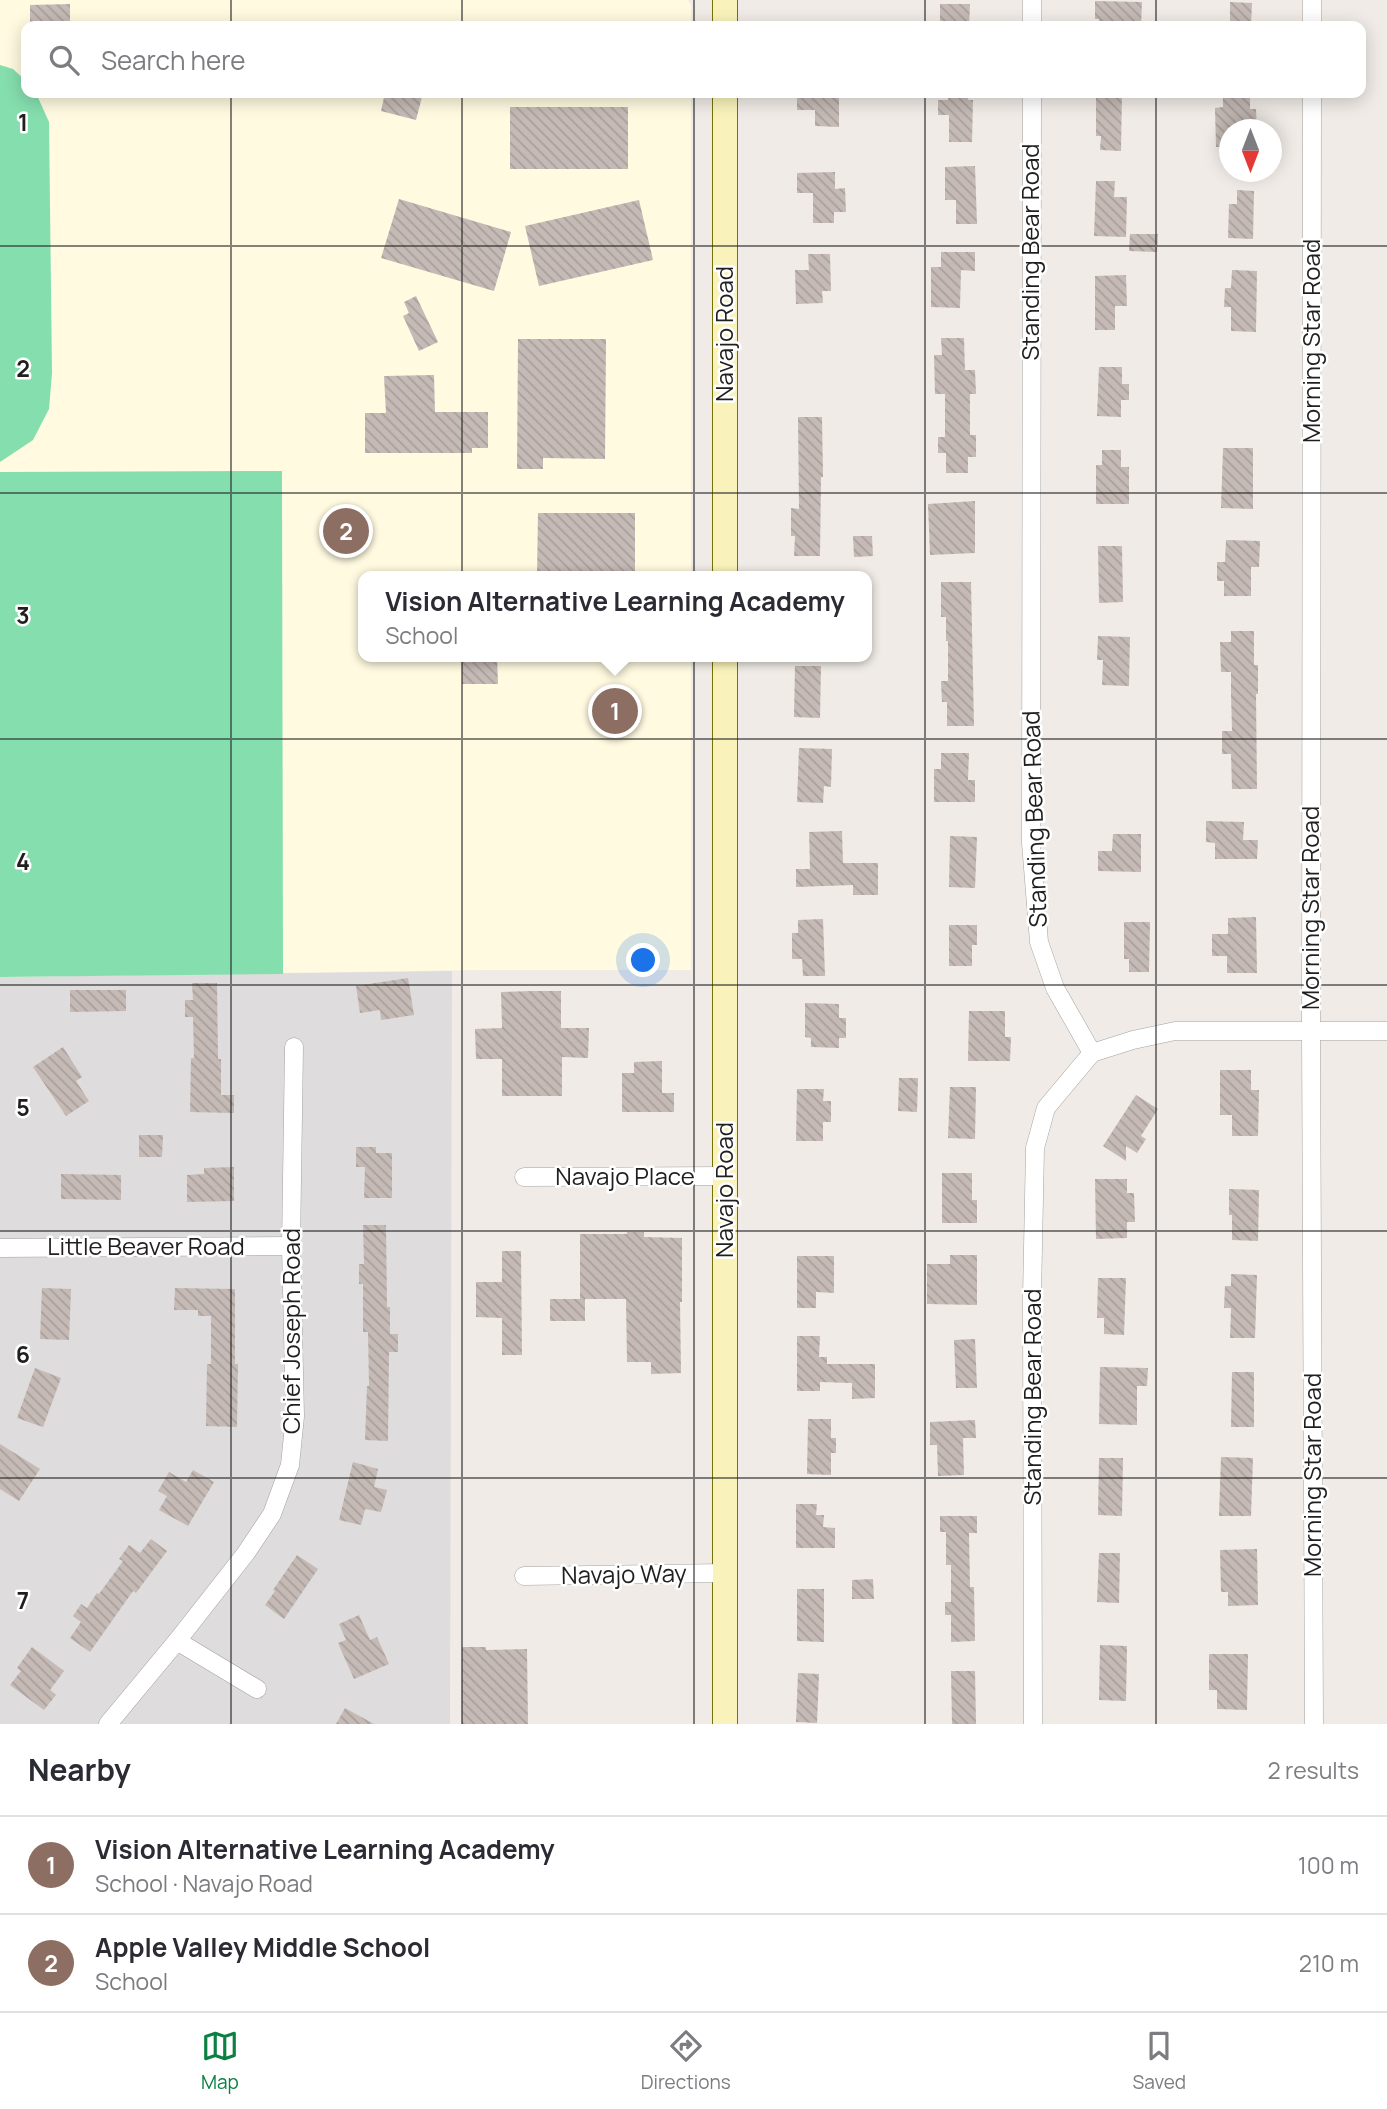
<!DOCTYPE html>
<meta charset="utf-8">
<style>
body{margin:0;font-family:Manrope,sans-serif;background:#f2f2f3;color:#2b2b33}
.compass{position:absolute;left:1219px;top:119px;width:63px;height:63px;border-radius:50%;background:#fff;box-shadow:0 4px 18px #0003;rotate:180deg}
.you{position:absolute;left:644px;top:961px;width:24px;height:24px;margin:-18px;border:5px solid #fff;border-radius:50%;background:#1a73e8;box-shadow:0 0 0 10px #1a73e833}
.badge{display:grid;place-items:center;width:46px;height:46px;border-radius:50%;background:#0b8043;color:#fff;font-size:23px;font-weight:700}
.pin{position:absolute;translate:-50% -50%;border:4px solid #fff;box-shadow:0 2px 7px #0006}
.popup{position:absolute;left:358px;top:571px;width:514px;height:91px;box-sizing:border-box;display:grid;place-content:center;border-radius:14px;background:#fff;filter:drop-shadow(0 2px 5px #0005);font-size:23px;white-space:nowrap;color:#7c7c81}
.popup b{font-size:26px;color:#2b2b33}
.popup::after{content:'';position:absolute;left:50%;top:100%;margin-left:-14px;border:14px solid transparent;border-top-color:#fff}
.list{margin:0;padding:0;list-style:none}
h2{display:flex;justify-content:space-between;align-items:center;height:91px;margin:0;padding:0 28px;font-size:30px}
h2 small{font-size:23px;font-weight:400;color:#7c7c81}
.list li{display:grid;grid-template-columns:46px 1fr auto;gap:21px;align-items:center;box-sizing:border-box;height:98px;padding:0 28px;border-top:2px solid #e1e1e2}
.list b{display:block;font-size:26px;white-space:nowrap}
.list p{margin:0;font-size:23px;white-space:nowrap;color:#7c7c81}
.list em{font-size:23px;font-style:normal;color:#7c7c81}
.icon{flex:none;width:38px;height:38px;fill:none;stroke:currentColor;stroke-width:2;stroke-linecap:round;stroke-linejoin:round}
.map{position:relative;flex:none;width:1387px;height:1724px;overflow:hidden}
.search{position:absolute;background:#fff;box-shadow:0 4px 18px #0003;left:21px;right:21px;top:21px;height:77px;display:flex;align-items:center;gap:18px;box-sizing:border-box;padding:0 24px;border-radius:14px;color:#7c7c81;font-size:26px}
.sheet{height:287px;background:#fff}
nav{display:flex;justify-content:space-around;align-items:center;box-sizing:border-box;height:98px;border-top:2px solid #e1e1e2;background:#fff;font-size:19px;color:#7c7c81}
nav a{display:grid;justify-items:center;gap:4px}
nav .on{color:#0b8043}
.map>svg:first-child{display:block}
.residential{fill:#dedcdd}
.education{fill:#fffae0}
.pitch{fill:#85deae}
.building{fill:url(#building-back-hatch)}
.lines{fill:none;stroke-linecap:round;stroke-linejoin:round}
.street-casing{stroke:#a3a3a3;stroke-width:19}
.secondary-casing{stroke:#777206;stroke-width:26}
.street{stroke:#fff;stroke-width:18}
.secondary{stroke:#f9f3bb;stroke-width:24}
.grid{fill:none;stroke:#1f1f1f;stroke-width:2;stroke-opacity:0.55}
.labels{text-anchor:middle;stroke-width:5;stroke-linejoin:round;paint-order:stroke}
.street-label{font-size:24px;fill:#1f1f1f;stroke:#fff}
.grid-label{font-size:23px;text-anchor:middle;font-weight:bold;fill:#1f1f1f;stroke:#fff;stroke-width:5;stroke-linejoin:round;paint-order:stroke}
</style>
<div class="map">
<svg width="1387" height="1724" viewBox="0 0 1387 1724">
<defs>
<pattern id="building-back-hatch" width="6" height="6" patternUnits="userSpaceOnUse" patternTransform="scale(1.75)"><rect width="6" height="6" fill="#c5bab5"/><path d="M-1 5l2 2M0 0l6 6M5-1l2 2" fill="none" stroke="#a99f9b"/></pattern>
</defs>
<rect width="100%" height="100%" fill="#f0ebe6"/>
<polygon class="residential" points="452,971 450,1724 0,1724 0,977"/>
<polygon class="education" points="0,0 688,0 691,5 691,26 26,26 26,93 691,93 691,576 363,576 363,657 691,657 691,970 486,970 0,977"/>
<g class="pitch">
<polygon points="0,65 13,69 26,81 26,93 36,93 49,122 52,373 49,409 33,440 0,462"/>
<polygon points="282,471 283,974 0,977 0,472"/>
</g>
<g class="building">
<polygon points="1095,1 1142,2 1141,26 1098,26 1099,19 1095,19"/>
<polygon points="1230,2 1252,3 1251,26 1230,26"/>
<polygon points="70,4 70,22 30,23 30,5"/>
<polygon points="940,4 970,4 969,26 940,26"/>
<polygon points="385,93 423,93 416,120 381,111"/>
<polygon points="797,93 839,93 839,127 815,126 815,110 797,110"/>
<polygon points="948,93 969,93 968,100 973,100 972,142 949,142 949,115 938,115 938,100 948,100"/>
<polygon points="1096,93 1122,93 1121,151 1100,150 1101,136 1096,136"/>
<polygon points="1223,93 1250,93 1250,109 1256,109 1257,130 1229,130 1229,147 1216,147 1215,108 1223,107"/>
<rect x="510" y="107" width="118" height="62"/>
<polygon points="975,166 977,224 956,224 956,200 945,200 945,167"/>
<polygon points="835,172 835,189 845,188 846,212 834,212 834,223 813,223 813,193 797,193 797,173"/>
<polygon points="1096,181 1115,181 1114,197 1127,197 1126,237 1094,236"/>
<polygon points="1237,190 1254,191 1253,239 1228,238 1229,204 1237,204"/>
<polygon points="399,199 511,232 494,291 381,258"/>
<polygon points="639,200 653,260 539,286 525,226"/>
<polygon points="1130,234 1158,234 1157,252 1129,251"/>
<polygon points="941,252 975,252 975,271 961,270 960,308 931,307 931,267 941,267"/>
<polygon points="808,254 830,254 831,291 822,291 823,303 796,304 795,270 809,270"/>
<polygon points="1232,270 1257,271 1256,332 1231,331 1231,307 1224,307 1225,288 1231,288"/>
<polygon points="1126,275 1127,306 1115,306 1115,330 1095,330 1095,276"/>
<polygon points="416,296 438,342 419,351 403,316 409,313 404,302"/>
<polygon points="941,338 964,338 965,370 975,370 976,394 970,394 970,435 976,435 976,457 968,457 968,473 946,473 946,453 938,453 938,437 945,437 945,394 935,394 934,355 942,355"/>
<polygon points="518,339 606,339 605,459 543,458 543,469 517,469"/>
<polygon points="1099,367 1122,367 1122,384 1129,384 1129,400 1121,400 1121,417 1097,416"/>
<polygon points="434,375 435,412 488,412 488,448 472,448 472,453 365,453 365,413 386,413 384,376"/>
<polygon points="798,417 822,417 823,477 821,477 820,556 794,556 795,536 791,536 791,508 799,509"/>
<polygon points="1223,448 1253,448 1253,509 1221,508"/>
<polygon points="1102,450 1121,450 1121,467 1129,467 1129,504 1096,504 1096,465 1102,465"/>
<polygon points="975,501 975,553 930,555 928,504"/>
<polygon points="538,513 635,513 635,576 537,576"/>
<polygon points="853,536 872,536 873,556 854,557"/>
<polygon points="1226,540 1260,541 1259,567 1251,567 1251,596 1224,596 1224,581 1217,581 1217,562 1225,562"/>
<polygon points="1098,546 1122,546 1123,602 1099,603"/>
<polygon points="941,582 971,582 974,726 947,726 947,702 942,702 941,681 948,681 948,641 946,641 946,617 941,617"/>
<polygon points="1231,631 1254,631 1254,665 1258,665 1258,694 1256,694 1257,789 1232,789 1231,754 1222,754 1222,731 1232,731 1231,694 1231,672 1221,672 1220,642 1231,642"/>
<polygon points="1098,636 1130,637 1129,686 1102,685 1103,660 1097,660"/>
<polygon points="462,657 497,657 498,684 462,684"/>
<polygon points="795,666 821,666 820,718 794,717"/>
<polygon points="799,748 832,749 831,787 824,786 823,803 797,802"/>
<polygon points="941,753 969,753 968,780 975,780 975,802 934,802 934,769 941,769"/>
<polygon points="1206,821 1244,822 1243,840 1258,840 1257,859 1215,859 1215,843 1206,842"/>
<polygon points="842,831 843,863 878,863 878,895 853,895 853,885 796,887 796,869 810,869 809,832"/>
<polygon points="1113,834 1141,834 1141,872 1098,871 1098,851 1112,851"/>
<polygon points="950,836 977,837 975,888 949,887"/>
<polygon points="1256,917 1257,973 1227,973 1227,956 1212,956 1212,934 1228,934 1228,918"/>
<polygon points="823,919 825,976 803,976 802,959 792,959 792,933 798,933 798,920"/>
<polygon points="1124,922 1150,922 1149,972 1129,972 1129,959 1124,959"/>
<polygon points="949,925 977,925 977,945 972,945 972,966 949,966"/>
<polygon points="408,978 414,1015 381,1020 380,1010 360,1013 356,986"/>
<polygon points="192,983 217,983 218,1059 221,1059 221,1095 234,1095 234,1113 190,1112 191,1058 194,1058 193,1017 185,1017 185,1000 193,1000"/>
<polygon points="70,990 126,990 126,1011 70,1012"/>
<polygon points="533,991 561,991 561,1028 589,1028 588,1058 562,1057 562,1096 502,1096 502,1059 476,1059 475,1029 502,1028 501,992"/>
<polygon points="805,1003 839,1004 839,1018 846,1018 846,1038 839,1038 839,1048 811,1047 811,1038 805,1037"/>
<polygon points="969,1011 1005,1011 1005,1037 1011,1037 1010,1061 968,1061"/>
<polygon points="63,1047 82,1077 76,1081 89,1101 66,1116 33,1067"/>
<polygon points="662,1061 662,1093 674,1093 674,1112 622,1112 622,1073 634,1073 634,1062"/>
<polygon points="1220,1070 1251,1070 1251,1090 1259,1090 1258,1136 1232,1136 1232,1115 1220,1115"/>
<polygon points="899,1078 918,1078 917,1112 898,1111"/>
<polygon points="950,1087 976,1087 975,1139 948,1138"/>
<polygon points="797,1089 824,1089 823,1101 831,1101 831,1122 823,1122 823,1141 796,1141"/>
<polygon points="1136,1095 1158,1109 1141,1136 1146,1139 1137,1153 1126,1146 1126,1161 1103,1146"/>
<polygon points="139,1135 163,1135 162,1157 139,1157"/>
<polygon points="356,1147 376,1147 376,1153 392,1153 392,1198 364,1198 365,1167 356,1167"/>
<polygon points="234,1167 234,1201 187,1202 187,1175 204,1174 204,1168"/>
<polygon points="942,1173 972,1173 972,1200 977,1200 977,1223 942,1223"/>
<polygon points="61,1174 121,1175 121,1200 61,1199"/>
<polygon points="1095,1179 1127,1179 1127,1193 1134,1193 1135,1222 1127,1222 1127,1238 1096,1239"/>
<polygon points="1229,1189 1259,1190 1258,1241 1232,1240 1232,1215 1229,1215"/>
<polygon points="363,1225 386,1225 387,1307 390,1307 390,1334 398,1334 398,1352 389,1352 388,1441 365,1440 367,1386 369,1386 368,1332 363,1332 363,1284 359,1284 359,1264 364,1264"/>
<polygon points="627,1232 644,1232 644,1237 682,1238 682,1302 680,1302 681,1373 651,1374 651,1362 627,1362 626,1299 585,1299 585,1321 550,1321 550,1299 580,1299 580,1234 627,1234"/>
<polygon points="502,1251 521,1251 522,1355 502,1355 502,1318 476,1317 476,1282 502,1282"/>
<polygon points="950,1255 977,1255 977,1305 927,1304 927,1264 950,1264"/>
<polygon points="797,1256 834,1256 834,1293 816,1292 816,1308 797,1308"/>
<polygon points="1231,1274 1257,1275 1255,1338 1230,1338 1231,1308 1224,1308 1225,1286 1231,1286"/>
<polygon points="1098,1278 1126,1278 1124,1335 1104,1334 1104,1318 1097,1318"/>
<polygon points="42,1288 71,1289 69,1340 40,1339"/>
<polygon points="175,1288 235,1289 235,1364 238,1364 237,1427 206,1426 207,1364 211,1364 211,1316 198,1316 198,1310 174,1310"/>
<polygon points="797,1336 820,1336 819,1357 827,1357 827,1364 875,1364 875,1398 852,1399 852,1383 820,1382 820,1391 797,1391"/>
<polygon points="975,1339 977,1388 956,1388 954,1340"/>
<polygon points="1100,1367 1148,1368 1147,1386 1137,1386 1137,1425 1099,1424"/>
<polygon points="35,1368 61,1378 43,1427 17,1418"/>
<polygon points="1232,1372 1254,1372 1254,1427 1231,1427"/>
<polygon points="808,1419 831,1419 831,1438 836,1438 836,1453 831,1453 831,1475 807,1474"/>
<polygon points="975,1420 976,1438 963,1438 964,1475 938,1476 937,1445 930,1445 930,1422"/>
<polygon points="0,1444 40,1469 19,1501 0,1489"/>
<polygon points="1221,1457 1253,1458 1251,1516 1219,1516"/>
<polygon points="1099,1458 1123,1458 1122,1516 1098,1515"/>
<polygon points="353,1462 378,1469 374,1487 387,1490 381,1512 365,1509 361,1525 339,1520"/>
<polygon points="193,1470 214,1482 188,1526 159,1510 167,1496 158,1491 169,1472 186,1482"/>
<polygon points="796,1504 817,1504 816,1515 824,1515 823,1527 835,1528 835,1548 796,1548"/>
<polygon points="940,1516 977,1516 977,1533 969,1533 970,1587 974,1587 975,1641 951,1642 951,1615 945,1615 945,1602 951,1602 951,1565 946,1565 946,1532 940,1532"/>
<polygon points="151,1539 167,1551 136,1593 133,1591 90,1652 70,1638 81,1622 73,1616 81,1604 87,1608 97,1593 99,1594 123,1561 119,1559 129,1545 140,1553"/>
<polygon points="1257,1549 1258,1605 1228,1606 1228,1592 1221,1592 1220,1550"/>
<polygon points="1099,1553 1120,1553 1119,1603 1097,1602"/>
<polygon points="297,1555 318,1569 284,1619 265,1605 275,1591 273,1590"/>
<polygon points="873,1579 874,1599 852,1599 852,1580"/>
<polygon points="797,1589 824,1589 824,1642 797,1641"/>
<polygon points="359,1615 370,1640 377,1637 389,1664 354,1679 338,1643 346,1640 339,1624"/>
<polygon points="1100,1645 1127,1646 1126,1701 1099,1700"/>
<polygon points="32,1647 64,1671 50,1690 56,1695 44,1710 10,1685 21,1671 17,1668"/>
<polygon points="462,1647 486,1647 486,1650 527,1649 528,1724 462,1724"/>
<polygon points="1209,1654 1248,1654 1247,1710 1217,1709 1217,1690 1209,1690"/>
<polygon points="951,1671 975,1671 976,1724 952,1724"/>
<polygon points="798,1673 819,1674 817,1723 796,1722"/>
<polygon points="345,1708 374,1724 336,1724"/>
</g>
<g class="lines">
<g class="street-casing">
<g id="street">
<polyline points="1032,26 1032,0"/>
<polyline points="1312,26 1312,0"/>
<polyline points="1032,93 1031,843 1039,942 1055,988 1092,1053"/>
<polyline points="1312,93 1311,1032 1314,1724"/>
<polyline points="1092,1053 1133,1040 1175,1031 1387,1031"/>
<polyline points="524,1177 725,1176"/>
<polyline points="0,1248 291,1246"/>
<polyline points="524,1576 724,1573"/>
<polyline points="177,1641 257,1689"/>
<polyline points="108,1724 177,1641 246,1553 272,1514 290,1465 295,1416 291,1246 294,1047"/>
<polyline points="1033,1724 1032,1297 1035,1148 1046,1108 1092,1053"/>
</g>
</g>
<g class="secondary-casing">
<g id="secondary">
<polyline points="725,0 725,26"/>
<polyline points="725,576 725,93"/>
<polyline points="725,657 725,1724"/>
</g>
</g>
<use href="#street" class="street"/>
<use href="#secondary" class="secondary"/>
</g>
<path class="grid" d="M231 0V26M462 0V26M694 0V26M925 0V26M1156 0V26M231 93V1724M462 93V1724M694 93V1724M925 93V1724M1156 93V1724M0 246H1387M0 493H1387M0 739H1387M0 985H1387M0 1231H1387M0 1478H1387"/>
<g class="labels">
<g class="street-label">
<text transform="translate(1031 252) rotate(-90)" y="8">Standing Bear Road</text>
<text transform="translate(725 334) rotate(-90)" y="8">Navajo Road</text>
<text transform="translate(1312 341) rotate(-90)" y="8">Morning Star Road</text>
<text transform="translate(1035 819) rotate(-92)" y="8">Standing Bear Road</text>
<text transform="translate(1311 908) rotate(-90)" y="8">Morning Star Road</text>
<text x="625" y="1185">Navajo Place</text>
<text transform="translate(725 1190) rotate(-90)" y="8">Navajo Road</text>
<text x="146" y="1255">Little Beaver Road</text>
<text transform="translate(292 1331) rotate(-90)" y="8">Chief Joseph Road</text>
<text transform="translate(1033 1397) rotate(-90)" y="8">Standing Bear Road</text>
<text transform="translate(1313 1475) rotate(-90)" y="8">Morning Star Road</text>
<text transform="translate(624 1575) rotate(-1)" y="8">Navajo Way</text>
</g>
</g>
<g class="grid-label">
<text x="23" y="131">1</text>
<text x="23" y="377">2</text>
<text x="23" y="624">3</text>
<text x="23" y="870">4</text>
<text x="23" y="1116">5</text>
<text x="23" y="1363">6</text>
<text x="23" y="1609">7</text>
</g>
</svg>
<svg class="compass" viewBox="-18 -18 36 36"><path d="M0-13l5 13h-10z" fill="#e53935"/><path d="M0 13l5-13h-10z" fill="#7c7c81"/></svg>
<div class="you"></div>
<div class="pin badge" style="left:615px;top:711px;background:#8d6e63">1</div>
<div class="popup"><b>Vision Alternative Learning Academy</b>School</div>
<div class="pin badge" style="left:346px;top:531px;background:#8d6e63">2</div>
<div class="search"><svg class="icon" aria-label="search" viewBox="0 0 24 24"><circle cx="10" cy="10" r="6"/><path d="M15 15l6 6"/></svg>Search here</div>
</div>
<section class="sheet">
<h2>Nearby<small>2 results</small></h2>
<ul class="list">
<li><span class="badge" style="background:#8d6e63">1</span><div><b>Vision Alternative Learning Academy</b><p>School · Navajo Road</p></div><em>100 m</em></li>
<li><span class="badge" style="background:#8d6e63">2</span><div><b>Apple Valley Middle School</b><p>School</p></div><em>210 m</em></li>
</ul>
</section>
<nav>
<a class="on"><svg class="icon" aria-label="map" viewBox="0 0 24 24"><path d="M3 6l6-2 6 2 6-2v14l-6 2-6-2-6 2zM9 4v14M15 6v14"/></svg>Map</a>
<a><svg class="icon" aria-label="directions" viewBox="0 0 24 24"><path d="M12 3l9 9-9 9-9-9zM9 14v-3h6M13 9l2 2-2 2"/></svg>Directions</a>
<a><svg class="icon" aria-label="saved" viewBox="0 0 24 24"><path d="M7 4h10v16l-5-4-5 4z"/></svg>Saved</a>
</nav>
